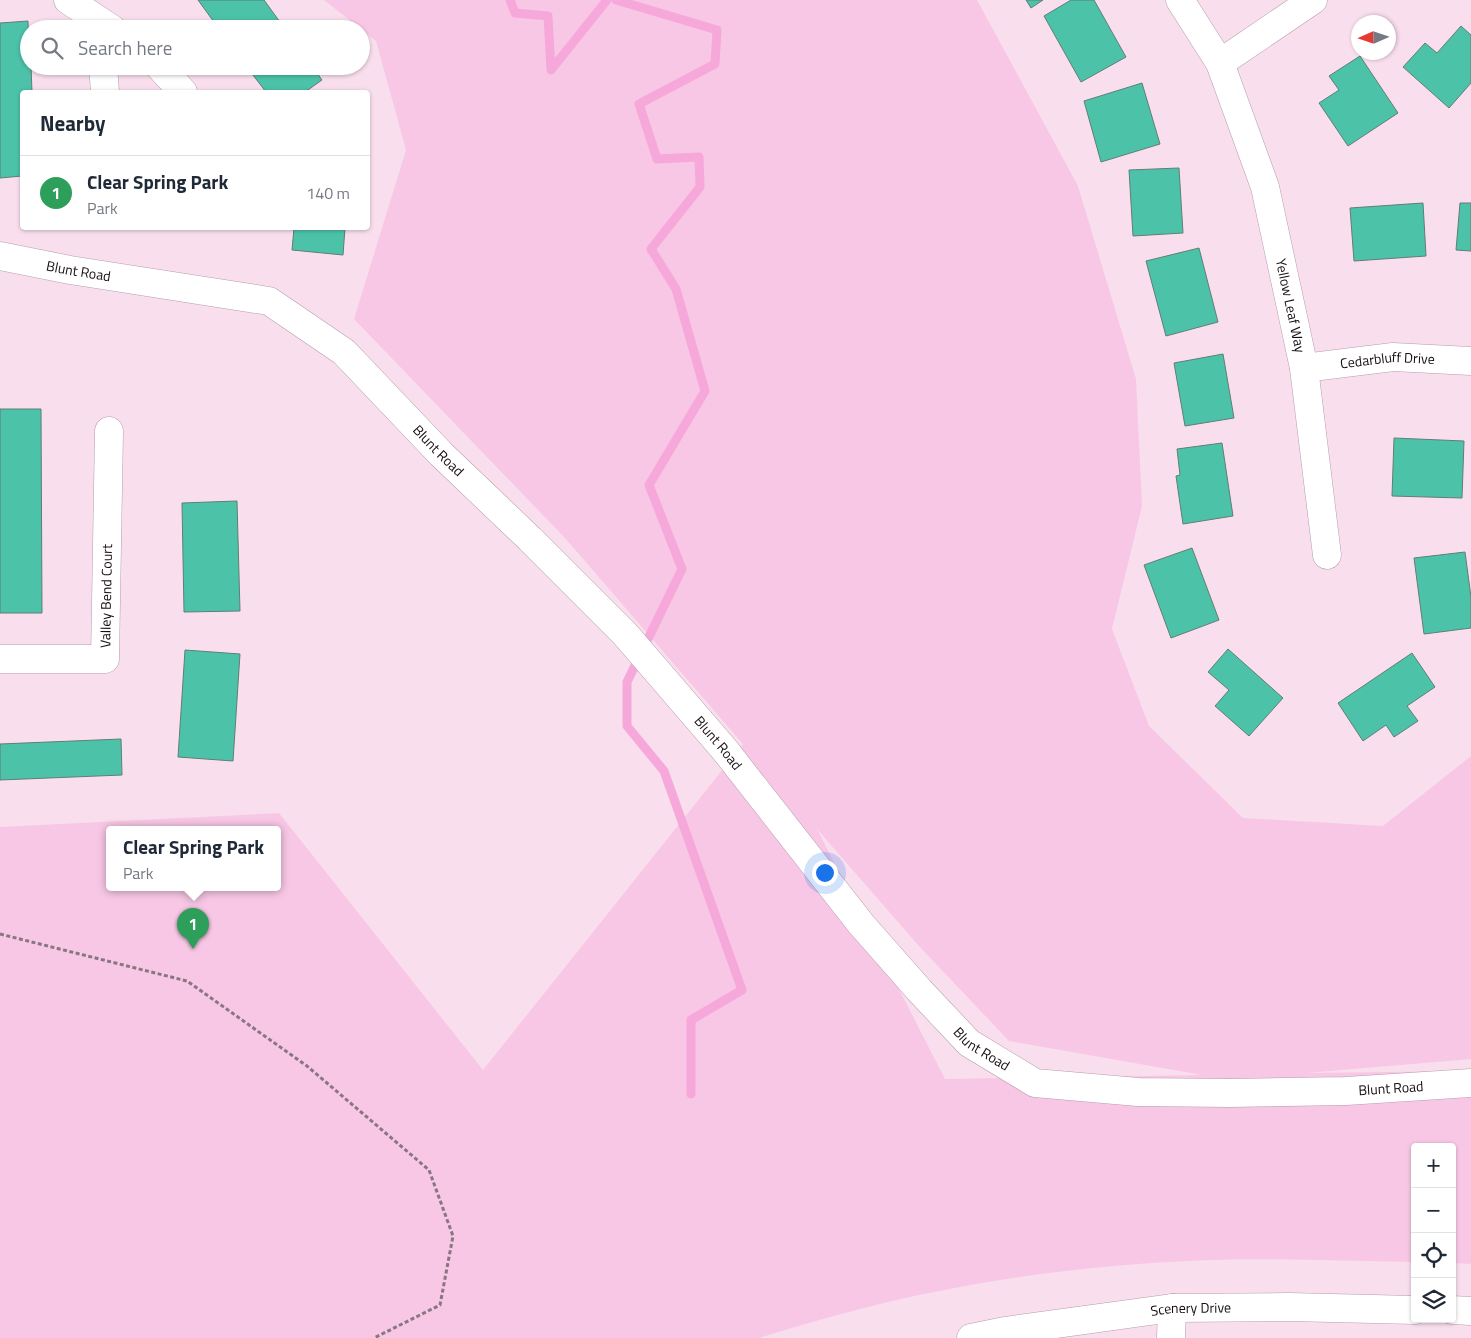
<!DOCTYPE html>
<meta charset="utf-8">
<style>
body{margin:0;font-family:"Titillium Web",sans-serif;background:#f2f2f3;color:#1f2937}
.controls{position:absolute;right:15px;bottom:15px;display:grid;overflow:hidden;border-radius:5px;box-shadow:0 1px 4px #0004}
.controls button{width:45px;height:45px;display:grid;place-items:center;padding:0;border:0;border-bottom:1px solid #e0e1e3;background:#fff;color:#1f2937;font:25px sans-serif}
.compass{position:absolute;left:1351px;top:15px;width:45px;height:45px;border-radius:50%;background:#fff;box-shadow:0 1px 4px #0004;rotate:267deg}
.you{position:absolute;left:824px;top:872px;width:18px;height:18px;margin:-12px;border:4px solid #fff;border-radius:50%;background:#1a73e8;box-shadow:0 0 0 8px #1a73e833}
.badge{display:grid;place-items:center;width:32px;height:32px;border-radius:50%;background:#0b8043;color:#fff;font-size:16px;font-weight:700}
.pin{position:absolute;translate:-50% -41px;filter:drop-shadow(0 1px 2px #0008)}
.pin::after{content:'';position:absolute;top:26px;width:18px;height:15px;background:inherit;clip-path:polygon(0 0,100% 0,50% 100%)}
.popup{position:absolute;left:106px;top:826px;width:175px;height:65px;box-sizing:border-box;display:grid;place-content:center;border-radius:5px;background:#fff;filter:drop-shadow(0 1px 4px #0005);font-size:16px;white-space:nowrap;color:#747a83}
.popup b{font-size:19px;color:#1f2937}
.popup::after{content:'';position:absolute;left:50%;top:100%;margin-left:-10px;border:10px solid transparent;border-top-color:#fff}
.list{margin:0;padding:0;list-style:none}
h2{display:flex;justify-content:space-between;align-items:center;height:65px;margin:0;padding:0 20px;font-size:21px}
h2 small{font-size:16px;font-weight:400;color:#747a83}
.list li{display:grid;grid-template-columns:32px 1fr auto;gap:15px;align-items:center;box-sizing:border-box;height:75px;padding:0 20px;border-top:1px solid #e0e1e3}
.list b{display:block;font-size:19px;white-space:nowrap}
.list p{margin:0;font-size:16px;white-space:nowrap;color:#747a83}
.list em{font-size:16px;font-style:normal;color:#747a83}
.icon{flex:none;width:28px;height:28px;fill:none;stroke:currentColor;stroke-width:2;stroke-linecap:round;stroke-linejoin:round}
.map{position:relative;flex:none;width:1471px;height:1338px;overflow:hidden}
.search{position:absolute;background:#fff;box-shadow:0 1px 4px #0004;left:20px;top:20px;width:350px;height:55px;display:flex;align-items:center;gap:12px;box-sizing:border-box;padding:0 18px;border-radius:28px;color:#747a83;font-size:19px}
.panel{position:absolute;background:#fff;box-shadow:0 1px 4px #0004;left:20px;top:90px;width:350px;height:140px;border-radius:5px}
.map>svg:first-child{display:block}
.green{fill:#f8c7e5;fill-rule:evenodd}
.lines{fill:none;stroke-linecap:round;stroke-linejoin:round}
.stream{stroke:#f7a8da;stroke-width:9}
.building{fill:#4cc3a9;stroke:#617d75}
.minor-casing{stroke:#b59dab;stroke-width:29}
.tertiary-casing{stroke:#b59dab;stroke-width:29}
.path{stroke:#887680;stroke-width:3;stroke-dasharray:4 2.5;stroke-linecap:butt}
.minor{stroke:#fff;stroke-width:28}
.tertiary{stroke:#fff;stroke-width:28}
.labels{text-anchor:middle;stroke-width:5;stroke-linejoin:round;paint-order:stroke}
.street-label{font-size:14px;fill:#140c11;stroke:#fcf1f7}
</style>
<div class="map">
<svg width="1471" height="1338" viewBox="0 0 1471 1338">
<rect width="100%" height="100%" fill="#f9dfee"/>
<path class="green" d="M324 0H977L1078 186 1136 379 1142 506 1112 629 1149 726 1243 818 1383 826 1471 756V1059L1307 1073 1471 1071V1264L1452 1263V1147H1415V1262C1339 1261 1264 1257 1188 1261 1079 1266 970 1281 864 1308 829 1317 794 1327 759 1338H0V827L279 813 483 1070 743 744 565 538 354 319 406 150 376 41ZM817 829 918 945 1009 1041 1202 1075 945 1079ZM109 830H277V888H109Z"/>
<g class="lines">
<g class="stream">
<polyline points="510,0 515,13 548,16 551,70 607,0"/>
<polyline points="616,0 717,30 715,64 639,104 657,159 699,157 700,187 651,249 676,289 705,391 649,485 682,569 627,682 627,726 664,771 742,990 691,1020 691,1094"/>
</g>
</g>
<g class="building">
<polygon points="198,0 264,0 285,29 219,29"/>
<polygon points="1026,0 1043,0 1031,8"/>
<polygon points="1071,0 1094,0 1126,57 1081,82 1044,16"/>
<polygon points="28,21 29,66 31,66 32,92 22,92 22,176 0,178 0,23"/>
<polygon points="1461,26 1471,35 1471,83 1449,108 1403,67 1425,43 1437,53"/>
<polygon points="1360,56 1398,113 1348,146 1319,103 1339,90 1329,76"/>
<polygon points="246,66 312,66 322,80 305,92 266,92"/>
<polygon points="1142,83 1160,144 1101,162 1084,101"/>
<polygon points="1179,168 1183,233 1133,236 1129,170"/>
<polygon points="1423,203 1426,256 1354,261 1350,208"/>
<polygon points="1460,203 1471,203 1471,251 1456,250"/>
<polygon points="294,228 345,228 343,255 292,250"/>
<polygon points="1199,248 1218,322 1166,336 1146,261"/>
<polygon points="1223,354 1234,418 1185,426 1174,363"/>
<polygon points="0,409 41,409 42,613 0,613"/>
<polygon points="1394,438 1464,441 1462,498 1392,496"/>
<polygon points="1222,443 1233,516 1183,524 1176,476 1180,475 1177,449"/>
<polygon points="237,501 240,611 184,612 182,503"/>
<polygon points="1192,548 1219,620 1171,638 1144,565"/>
<polygon points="1465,552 1471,597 1471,628 1424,634 1414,558"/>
<polygon points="1228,649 1283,698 1249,736 1215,706 1229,690 1208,672"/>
<polygon points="185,650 240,654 233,761 178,757"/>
<polygon points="1412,653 1435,687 1407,706 1418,721 1394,737 1386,725 1363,741 1338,703"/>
<polygon points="121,739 122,775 0,780 0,744"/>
</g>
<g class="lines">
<g class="minor-casing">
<g id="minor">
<polyline points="68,0 112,29"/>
<path id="s1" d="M1180 0 1220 63 1265 187 1304 368 1327 555"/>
<polyline points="1220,63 1313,0"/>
<polyline points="103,66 105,92"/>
<polyline points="159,66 183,92"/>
<path id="s2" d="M0 256 70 270 269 301 344 352 441 454 530 539 625 634 724 749 861 924 920 991 969 1043 1035 1083 1138 1092 1230 1093 1346 1091 1471 1083"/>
<path id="s3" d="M1304 368 1393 357 1471 361"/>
<path id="s4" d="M0 659H105L109 431"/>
<polyline points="1171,1338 1172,1308"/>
</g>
</g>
<g class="tertiary-casing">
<g id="tertiary">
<polyline points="1452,1310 1471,1311"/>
<path id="s5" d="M971 1338 1005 1331 1172 1308 1289 1307 1415 1310"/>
</g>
</g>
<polyline class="path" points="0,934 187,981 307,1066 429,1170 453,1236 440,1305 374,1338"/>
<use href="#minor" class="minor"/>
<use href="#tertiary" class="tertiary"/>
</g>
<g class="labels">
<g class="street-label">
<text dy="5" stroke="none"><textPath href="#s2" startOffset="80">Blunt Road</textPath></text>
<text dy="5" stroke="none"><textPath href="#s1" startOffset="328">Yellow Leaf Way</textPath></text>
<text dy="5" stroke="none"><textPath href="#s3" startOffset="84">Cedarbluff Drive</textPath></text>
<text dy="5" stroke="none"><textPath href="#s2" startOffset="500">Blunt Road</textPath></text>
<text dy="5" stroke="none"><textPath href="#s4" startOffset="168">Valley Bend Court</textPath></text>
<text dy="5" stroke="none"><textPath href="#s2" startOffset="905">Blunt Road</textPath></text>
<text dy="5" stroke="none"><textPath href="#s2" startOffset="1310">Blunt Road</textPath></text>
<text dy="5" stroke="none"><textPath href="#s2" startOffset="1730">Blunt Road</textPath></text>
<text dy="5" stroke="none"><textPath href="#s5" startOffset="222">Scenery Drive</textPath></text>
</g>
</g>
</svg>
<div class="controls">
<button>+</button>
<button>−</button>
<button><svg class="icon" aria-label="locate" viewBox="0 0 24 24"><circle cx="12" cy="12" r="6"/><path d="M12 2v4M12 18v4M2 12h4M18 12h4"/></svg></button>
<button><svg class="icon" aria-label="layers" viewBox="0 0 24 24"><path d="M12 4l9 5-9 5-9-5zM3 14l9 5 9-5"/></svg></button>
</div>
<svg class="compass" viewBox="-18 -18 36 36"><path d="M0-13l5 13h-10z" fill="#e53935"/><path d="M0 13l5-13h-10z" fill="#747a83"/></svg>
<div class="you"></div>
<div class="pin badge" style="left:193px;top:949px;background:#2e9e5b">1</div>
<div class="popup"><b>Clear Spring Park</b>Park</div>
<div class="search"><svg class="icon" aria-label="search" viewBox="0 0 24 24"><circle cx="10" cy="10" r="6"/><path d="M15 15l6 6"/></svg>Search here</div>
<section class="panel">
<h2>Nearby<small></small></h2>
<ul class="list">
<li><span class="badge" style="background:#2e9e5b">1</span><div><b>Clear Spring Park</b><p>Park</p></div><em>140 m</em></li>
</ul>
</section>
</div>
